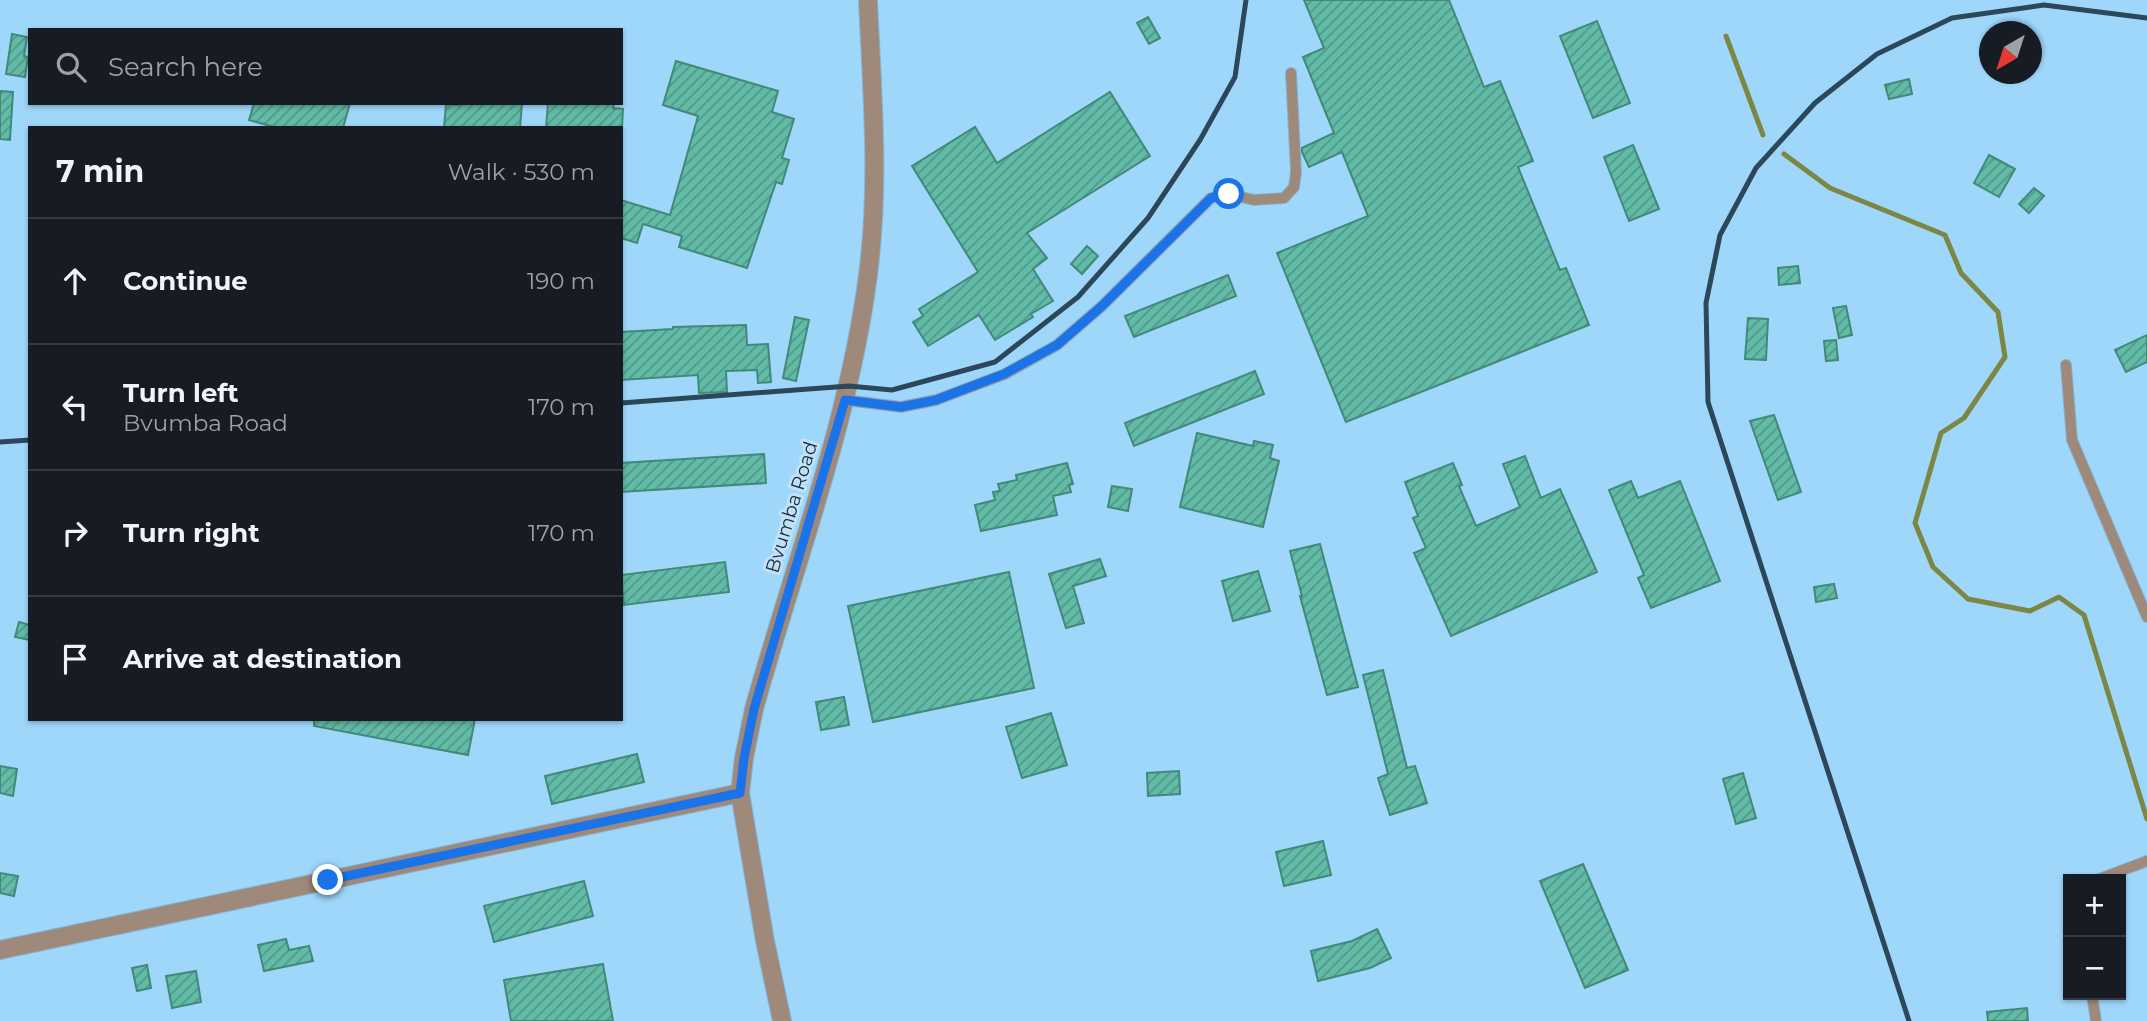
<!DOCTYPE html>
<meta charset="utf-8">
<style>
body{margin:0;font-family:Montserrat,sans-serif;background:#242831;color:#f1f3f6}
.controls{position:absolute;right:21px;bottom:21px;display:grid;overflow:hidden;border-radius:0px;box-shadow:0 2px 5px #0004}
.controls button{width:63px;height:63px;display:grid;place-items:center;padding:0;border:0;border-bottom:2px solid #363941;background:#171b24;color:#f1f3f6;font:35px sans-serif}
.compass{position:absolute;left:1979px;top:21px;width:63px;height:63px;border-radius:50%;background:#171b24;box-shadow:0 2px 5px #0004;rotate:219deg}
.stop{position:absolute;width:21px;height:21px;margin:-16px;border:5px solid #1a73e8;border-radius:50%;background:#fff}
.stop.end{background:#1a73e8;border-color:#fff;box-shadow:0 2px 7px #0008}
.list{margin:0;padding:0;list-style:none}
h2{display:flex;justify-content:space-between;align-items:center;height:91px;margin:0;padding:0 28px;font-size:30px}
h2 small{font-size:23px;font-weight:400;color:#9ea1a6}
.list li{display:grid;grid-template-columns:46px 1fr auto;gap:21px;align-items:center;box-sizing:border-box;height:126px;padding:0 28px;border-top:2px solid #363941}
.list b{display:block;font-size:26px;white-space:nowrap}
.list p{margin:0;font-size:23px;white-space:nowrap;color:#9ea1a6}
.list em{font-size:23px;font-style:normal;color:#9ea1a6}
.icon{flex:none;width:38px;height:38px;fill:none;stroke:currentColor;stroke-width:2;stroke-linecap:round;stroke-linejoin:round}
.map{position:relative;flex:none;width:2147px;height:1021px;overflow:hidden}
.search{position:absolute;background:#171b24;box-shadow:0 2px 5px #0004;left:28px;top:28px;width:595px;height:77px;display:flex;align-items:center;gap:18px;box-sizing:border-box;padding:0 24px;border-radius:0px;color:#9ea1a6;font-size:26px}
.panel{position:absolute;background:#171b24;box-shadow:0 2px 5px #0004;left:28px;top:126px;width:595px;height:595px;border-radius:0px}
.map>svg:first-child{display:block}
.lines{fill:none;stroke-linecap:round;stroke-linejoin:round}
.stream{stroke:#7c8744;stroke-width:5}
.building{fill:url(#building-hatch);stroke:#418979;stroke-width:2}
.service-casing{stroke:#84b5d5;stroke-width:12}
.minor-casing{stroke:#84b5d5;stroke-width:20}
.tertiary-casing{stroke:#84b5d5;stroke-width:20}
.service{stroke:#9f897a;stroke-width:10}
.minor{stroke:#9f897a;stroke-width:18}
.tertiary{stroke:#9f897a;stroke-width:18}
.rail{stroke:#2b4759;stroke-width:5}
.route{stroke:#1a73e8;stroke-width:9}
.labels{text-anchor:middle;stroke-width:6;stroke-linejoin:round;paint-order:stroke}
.street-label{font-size:19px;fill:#162d3b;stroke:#c0e1f7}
</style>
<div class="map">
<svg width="2147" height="1021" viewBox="0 0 2147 1021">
<defs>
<pattern id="building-hatch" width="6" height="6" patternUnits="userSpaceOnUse" patternTransform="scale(1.75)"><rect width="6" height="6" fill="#62bba7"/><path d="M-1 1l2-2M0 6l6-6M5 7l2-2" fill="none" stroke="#509889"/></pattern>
</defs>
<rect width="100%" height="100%" fill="#9fd7fb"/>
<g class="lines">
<g class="stream">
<polyline points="1726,36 1763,135"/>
<polyline points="1784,154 1830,188 1945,235 1961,273 1998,312 2005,357 1964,418 1941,433 1915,523 1933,567 1968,599 2030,611 2059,597 2084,615 2147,819"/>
</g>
</g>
<g class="building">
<polygon points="1304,0 1449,0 1484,87 1500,81 1533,161 1518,167 1560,270 1566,268 1589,325 1346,422 1277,253 1368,216 1342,152 1309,167 1302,152 1302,148 1334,133 1303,57 1324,48"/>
<polygon points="1148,17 1160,38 1149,44 1137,23"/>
<polygon points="1597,21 1630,103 1593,118 1560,36"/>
<polygon points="12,34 27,37 24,56 28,57 25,77 6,74"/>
<polygon points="676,61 778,91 772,112 794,119 782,158 789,160 782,184 776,182 747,268 679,247 682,236 643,224 637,243 621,238 621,200 670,215 698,116 663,105"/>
<polygon points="1909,79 1912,94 1889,99 1885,85"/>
<polygon points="0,91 13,92 10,140 0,139"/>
<polygon points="1110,92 1150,156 1027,233 1047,258 1033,269 1053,301 1031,314 1033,317 995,340 979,315 928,346 913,322 923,316 919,309 978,272 912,166 975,127 997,163"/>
<polygon points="254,103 350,103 343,128 278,128 249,120"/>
<polygon points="458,103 522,103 520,128 444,128 446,104 458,105"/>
<polygon points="548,103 614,103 613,108 623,109 622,128 546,128"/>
<polygon points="1633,145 1659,209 1629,221 1604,157"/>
<polygon points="1989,155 2015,169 1999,197 1974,183"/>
<polygon points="2034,188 2044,196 2029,213 2019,204"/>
<polygon points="1087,246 1098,256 1082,274 1071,264"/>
<polygon points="1798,266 1800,283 1779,285 1778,268"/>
<polygon points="1228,275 1236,296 1134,337 1125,316"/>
<polygon points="1846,306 1852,335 1839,338 1833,308"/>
<polygon points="795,317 809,320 796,381 783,378"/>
<polygon points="1748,318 1768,319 1766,360 1745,359"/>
<polygon points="746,325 747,345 768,344 771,382 758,383 757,370 726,371 727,392 699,393 698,375 621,380 621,332 673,329 673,327"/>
<polygon points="2147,335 2147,362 2126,372 2115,350"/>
<polygon points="1836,340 1838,360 1826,361 1824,341"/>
<polygon points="1255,371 1264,394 1134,446 1125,423"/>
<polygon points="1774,415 1801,492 1778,500 1750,421"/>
<polygon points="1197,433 1253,446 1254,441 1273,445 1270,458 1279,461 1263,527 1180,507"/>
<polygon points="764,454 766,483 621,492 621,463"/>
<polygon points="1525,456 1541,498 1560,489 1597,572 1451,636 1414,553 1426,548 1413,518 1418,516 1405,482 1453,463 1462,485 1459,486 1476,526 1520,507 1503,464"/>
<polygon points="1067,463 1073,484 1069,485 1071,492 1053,496 1057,515 981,531 975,505 995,500 993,492 1000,491 998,484 1017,480 1016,475"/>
<polygon points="1631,481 1638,498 1680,481 1720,581 1651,608 1638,578 1644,575 1609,490"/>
<polygon points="1112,486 1132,489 1128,511 1108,507"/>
<polygon points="1320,544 1358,687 1327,695 1300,596 1302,596 1290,551"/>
<polygon points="1100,559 1106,576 1073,586 1084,623 1066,628 1049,574"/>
<polygon points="725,562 729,592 624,605 621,575"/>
<polygon points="1258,571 1270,611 1233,621 1222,581"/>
<polygon points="1009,572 1034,688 873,722 848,606"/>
<polygon points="1834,584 1837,598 1816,602 1814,587"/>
<polygon points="19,622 30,625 30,640 15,637"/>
<polygon points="1383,670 1407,768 1415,766 1427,803 1390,815 1378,778 1388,774 1363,675"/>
<polygon points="844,697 849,725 821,730 816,702"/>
<polygon points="1051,713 1067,765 1022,778 1006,727"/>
<polygon points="314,719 475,719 468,755 314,726"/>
<polygon points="637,754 644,782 552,804 545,776"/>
<polygon points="0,766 17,769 13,796 0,793"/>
<polygon points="1179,771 1180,794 1148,796 1147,773"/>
<polygon points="1743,773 1756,818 1736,824 1723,779"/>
<polygon points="1323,841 1331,875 1284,886 1276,852"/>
<polygon points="1583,864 1628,970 1585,988 1540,881"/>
<polygon points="0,873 18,876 14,896 0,893"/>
<polygon points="584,881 593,916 494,942 484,906"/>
<polygon points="1377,929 1391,958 1370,968 1318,981 1311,951 1352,941"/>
<polygon points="286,939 289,950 309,946 313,961 264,971 258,945"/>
<polygon points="603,964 613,1021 511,1021 504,980"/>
<polygon points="147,965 151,988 137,991 132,968"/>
<polygon points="196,971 201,1002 172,1008 166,976"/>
<polygon points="2027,1008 2028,1021 1988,1021 1987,1012"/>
</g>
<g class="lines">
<g class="service-casing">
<g id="service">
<polyline points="2066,365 2072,440 2147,617"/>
<polyline points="845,400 901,407 936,400 1005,374 1057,345 1102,306 1211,198 1229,194 1254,200 1284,198 1294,187 1296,172 1291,73"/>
<polyline points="2099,879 2147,861"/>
<polyline points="2092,995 2096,1021"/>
</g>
</g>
<g class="minor-casing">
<polyline id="minor" points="0,950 740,793"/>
</g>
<g class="tertiary-casing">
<path id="tertiary" d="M782 1021 765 941 740 793 744 758 754 709C794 565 849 423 868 275 880 183 872 92 868 0"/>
</g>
<use href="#service" class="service"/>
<use href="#minor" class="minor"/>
<use href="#tertiary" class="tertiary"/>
<g class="rail">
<polyline points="621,403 849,386 892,390 995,362 1078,297 1148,218 1200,140 1235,77 1246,0"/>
<polyline points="0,442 30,440"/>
<polyline points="1909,1021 1708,402 1706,303 1720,235 1756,168 1815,103 1877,54 1952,18 2044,5 2147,18"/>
</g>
</g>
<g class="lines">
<polyline class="route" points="328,880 740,793 744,758 754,709 845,400 901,407 936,400 1004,374 1057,345 1102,306 1211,198 1229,194"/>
</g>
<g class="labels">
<g class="street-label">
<text transform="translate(791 507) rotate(-73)" y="7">Bvumba Road</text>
</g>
</g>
</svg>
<div class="controls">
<button>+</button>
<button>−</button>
</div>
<svg class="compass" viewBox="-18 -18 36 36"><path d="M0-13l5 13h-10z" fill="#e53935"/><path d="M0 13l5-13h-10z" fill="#9ea1a6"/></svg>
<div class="stop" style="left:1229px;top:194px"></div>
<div class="stop end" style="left:328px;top:880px"></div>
<div class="search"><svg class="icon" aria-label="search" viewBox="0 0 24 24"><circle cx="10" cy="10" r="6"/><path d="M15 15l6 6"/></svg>Search here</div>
<section class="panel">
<h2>7 min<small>Walk · 530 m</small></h2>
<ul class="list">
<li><svg class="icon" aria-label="ahead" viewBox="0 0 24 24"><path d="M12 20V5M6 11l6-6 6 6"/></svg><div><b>Continue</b></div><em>190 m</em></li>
<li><svg class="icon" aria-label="left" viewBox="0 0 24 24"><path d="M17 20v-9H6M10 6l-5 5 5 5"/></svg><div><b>Turn left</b><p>Bvumba Road</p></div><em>170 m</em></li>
<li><svg class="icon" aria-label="right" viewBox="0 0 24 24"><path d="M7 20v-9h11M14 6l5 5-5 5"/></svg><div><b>Turn right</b></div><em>170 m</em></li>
<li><svg class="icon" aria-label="arrive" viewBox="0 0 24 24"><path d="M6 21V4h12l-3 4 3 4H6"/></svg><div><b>Arrive at destination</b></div></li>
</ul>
</section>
</div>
